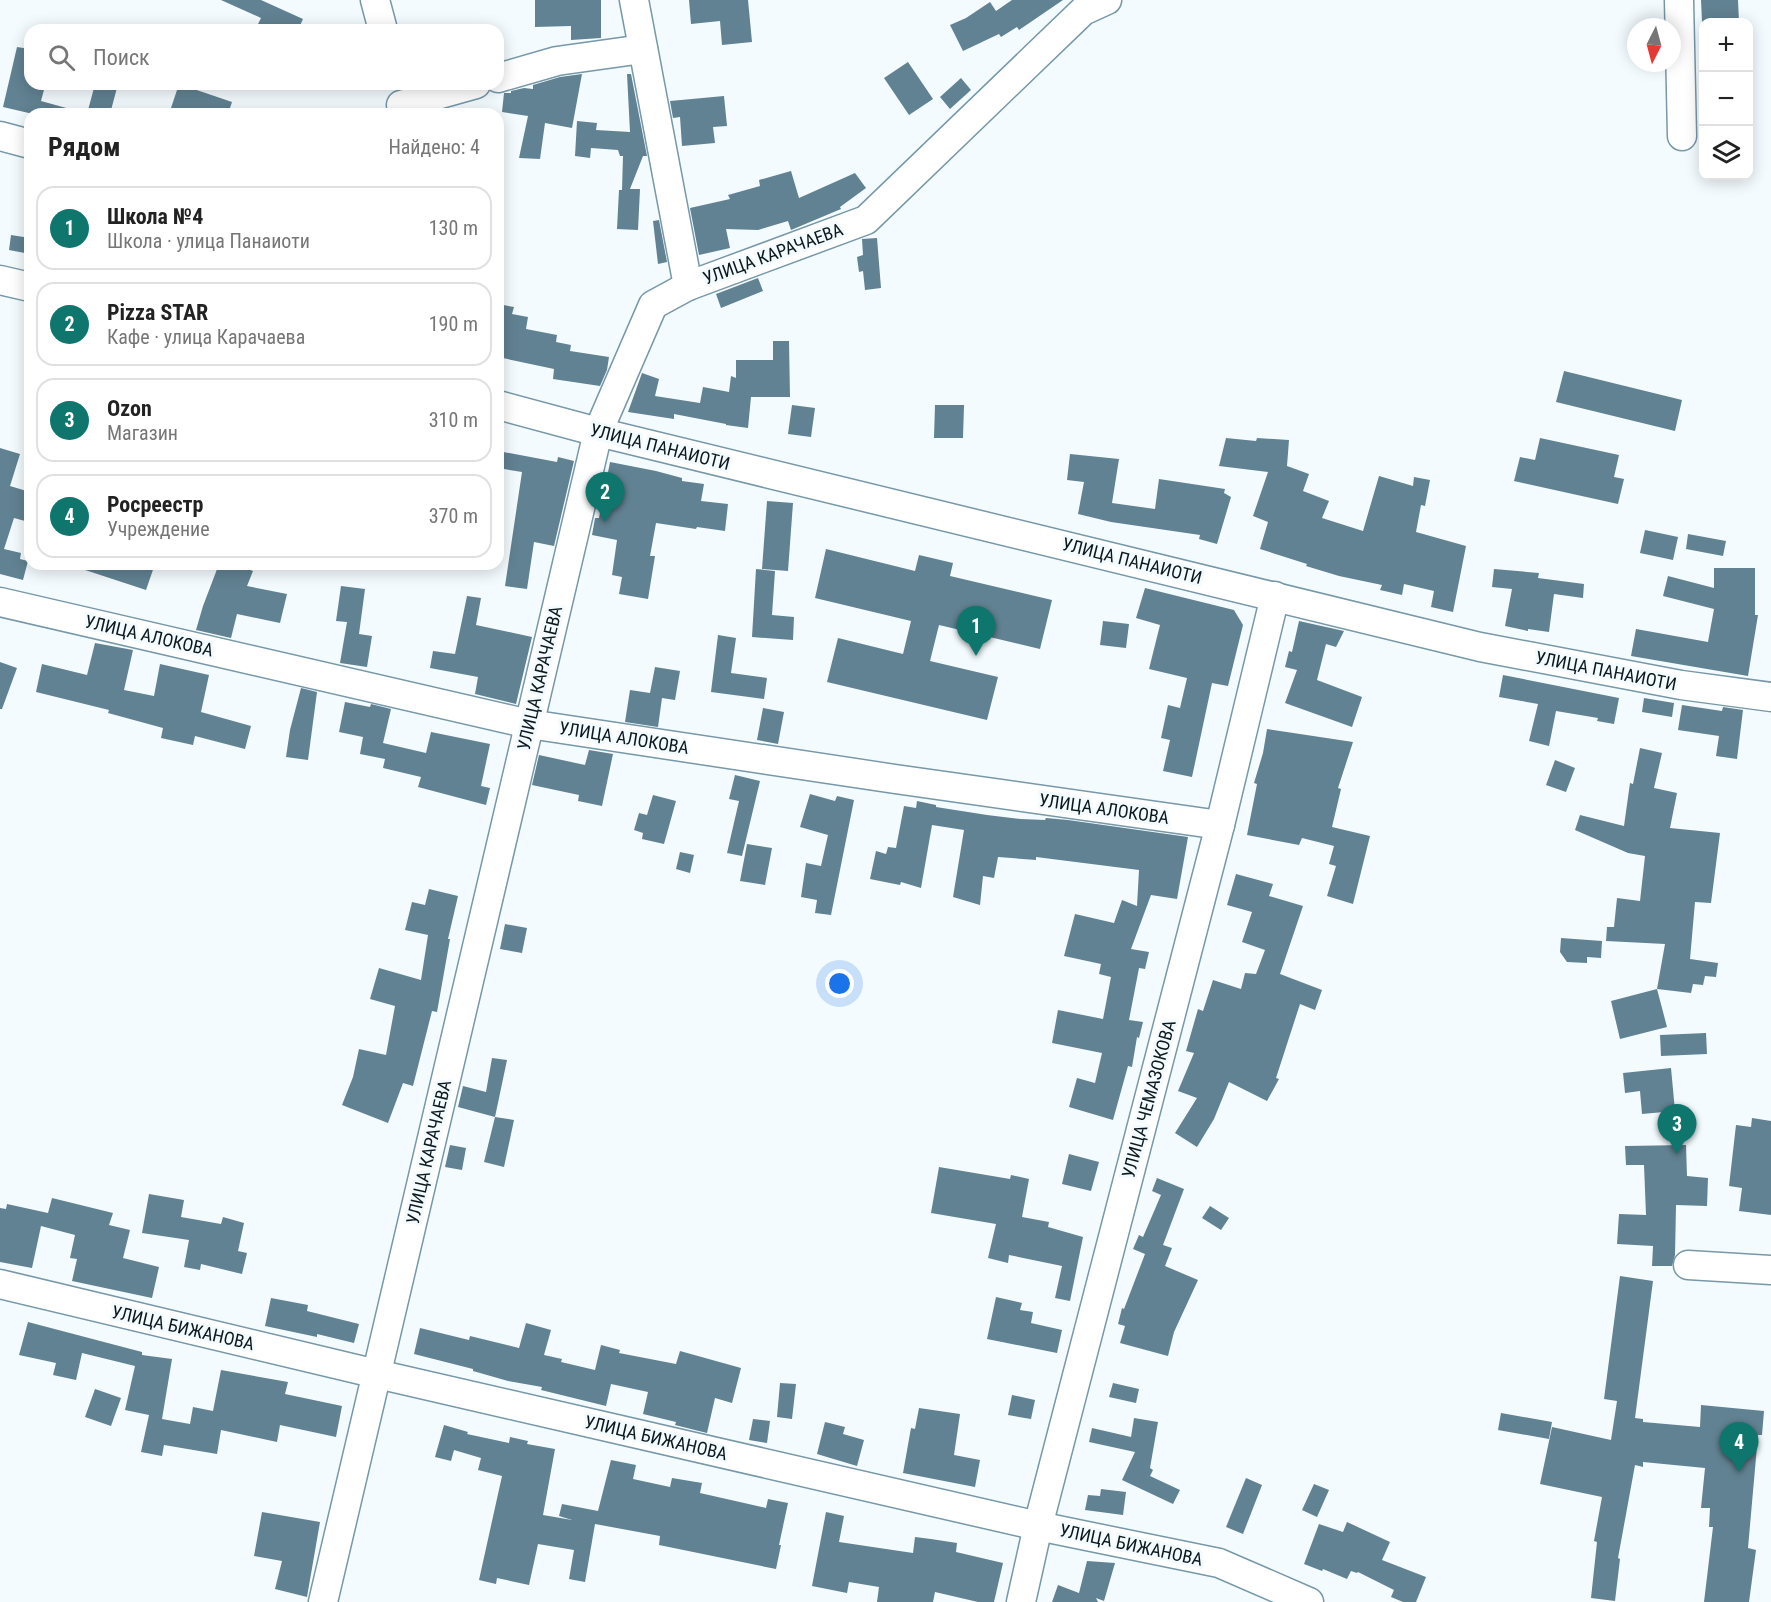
<!DOCTYPE html>
<html lang="ru">
<meta charset="utf-8">
<style>
body{margin:0;font-family:"Roboto Condensed",sans-serif;background:#f6f6f6;color:#222}
.controls{position:absolute;right:18px;top:18px;display:grid;overflow:hidden;border-radius:12px;box-shadow:0 3px 15px #0003}
.controls button{width:54px;height:54px;display:grid;place-items:center;padding:0;border:0;border-bottom:2px solid #e0e0e0;background:#fff;color:#222;font:30px sans-serif}
.compass{position:absolute;left:1627px;top:18px;width:54px;height:54px;border-radius:50%;background:#fff;box-shadow:0 3px 15px #0003;rotate:186deg}
.you{position:absolute;left:840px;top:984px;width:21px;height:21px;margin:-15px;border:4px solid #fff;border-radius:50%;background:#1a73e8;box-shadow:0 0 0 9px #1a73e833}
.badge{display:grid;place-items:center;width:39px;height:39px;border-radius:50%;background:#0f766e;color:#fff;font-size:20px;font-weight:700}
.pin{position:absolute;translate:-50% -50px;filter:drop-shadow(0 2px 3px #0008)}
.pin::after{content:'';position:absolute;top:32px;width:21px;height:18px;background:inherit;clip-path:polygon(0 0,100% 0,50% 100%)}
.list{margin:0;padding:0;list-style:none}
h2{display:flex;justify-content:space-between;align-items:center;height:78px;margin:0;padding:0 24px;font-size:26px}
h2 small{font-size:20px;font-weight:400;color:#767676}
.list li{display:grid;grid-template-columns:39px 1fr auto;gap:18px;align-items:center;box-sizing:border-box;height:84px;margin:0 12px 12px;padding:0 12px;border:2px solid #e0e0e0;border-radius:18px}
.list b{display:block;font-size:22px;white-space:nowrap}
.list p{margin:0;font-size:20px;white-space:nowrap;color:#767676}
.list em{font-size:20px;font-style:normal;color:#767676}
.icon{flex:none;width:33px;height:33px;fill:none;stroke:currentColor;stroke-width:2;stroke-linecap:round;stroke-linejoin:round}
.map{position:relative;flex:none;width:1771px;height:1602px;overflow:hidden}
.search{position:absolute;background:#fff;box-shadow:0 3px 15px #0003;left:24px;top:24px;width:480px;height:66px;display:flex;align-items:center;gap:15px;box-sizing:border-box;padding:0 21px;border-radius:18px;color:#767676;font-size:22px}
.panel{position:absolute;background:#fff;box-shadow:0 3px 15px #0003;left:24px;top:108px;width:480px;height:462px;border-radius:18px}
.map>svg:first-child{display:block}
.building{fill:#618292}
.lines{fill:none;stroke-linecap:round;stroke-linejoin:round}
.minor-casing{stroke:#7698a9;stroke-width:31}
.minor{stroke:#fff;stroke-width:28}
.labels{text-anchor:middle;stroke-width:6;stroke-linejoin:round;paint-order:stroke}
.street-label{font-size:18px;fill:#0b181e;stroke:#f4fbff}
</style>
<div class="map">
<svg width="1771" height="1602" viewBox="0 0 1771 1602">
<rect width="100%" height="100%" fill="#f4fbff"/>
<g class="building">
<polygon points="221,0 261,0 303,19 298,30 255,30 261,18"/>
<polygon points="535,0 601,0 601,38 571,40 571,26 535,27"/>
<polygon points="689,0 748,0 752,42 722,45 720,21 691,24"/>
<polygon points="1012,0 1063,0 1019,30 1017,27 1001,37 999,34 963,51 950,25 966,18 990,2 996,11"/>
<polygon points="1701,0 1738,0 1739,22 1702,22"/>
<polygon points="17,47 30,49 30,84 45,86 41,101 70,109 70,114 33,114 3,107"/>
<polygon points="908,62 933,99 909,115 884,78"/>
<polygon points="582,74 572,128 545,123 540,159 519,158 528,116 502,112 504,93 511,93 511,91 524,88 533,89 533,85 560,77"/>
<polygon points="627,74 631,74 647,156 643,156 630,189 640,189 638,230 617,229 619,190 622,190 623,156 620,156 618,150 591,148 590,158 575,156 577,121 597,123 596,130 630,132"/>
<polygon points="961,78 971,90 950,109 940,97"/>
<polygon points="95,84 118,84 110,114 87,114"/>
<polygon points="179,84 232,102 228,114 169,114"/>
<polygon points="724,96 727,126 713,127 715,143 682,146 680,117 673,118 670,101"/>
<polygon points="791,171 799,198 855,173 866,188 840,207 841,209 791,230 788,221 758,230 726,229 730,248 699,255 690,208 730,199 728,195 760,186 759,180"/>
<polygon points="659,220 667,262 658,264 653,221"/>
<polygon points="11,235 30,238 30,254 9,250"/>
<polygon points="877,238 881,288 865,290 863,271 859,272 857,257 863,255 862,239"/>
<polygon points="758,278 763,291 721,308 716,294"/>
<polygon points="498,304 514,307 512,314 528,317 526,329 557,335 556,342 571,345 570,351 609,357 607,370 600,386 553,379 554,369 498,357"/>
<polygon points="773,341 789,341 790,397 751,397 748,428 726,425 726,424 674,414 674,419 628,412 642,373 659,379 655,396 700,403 703,387 729,392 731,376 736,378 736,360 773,360"/>
<polygon points="1564,371 1682,400 1675,431 1556,402"/>
<polygon points="792,405 815,408 811,437 788,434"/>
<polygon points="935,405 964,405 963,438 934,438"/>
<polygon points="1226,438 1256,441 1257,438 1289,440 1287,466 1309,474 1303,491 1329,501 1322,518 1363,531 1379,476 1413,486 1414,477 1430,480 1425,506 1421,505 1416,532 1466,546 1453,612 1431,607 1434,591 1404,584 1402,595 1380,590 1382,585 1339,576 1306,566 1307,564 1260,549 1268,522 1253,516 1268,472 1219,466"/>
<polygon points="1540,438 1619,455 1614,477 1624,479 1618,504 1514,481 1520,457 1535,460"/>
<polygon points="0,448 20,454 10,486 30,492 30,506 25,521 14,518 4,549 21,553 20,559 28,561 23,580 0,574"/>
<polygon points="498,451 557,462 558,457 574,461 554,546 534,542 527,589 505,586 522,472 498,468"/>
<polygon points="1070,454 1119,459 1112,503 1155,509 1159,479 1225,489 1224,493 1231,497 1217,544 1199,539 1200,535 1111,522 1078,514 1084,482 1067,480"/>
<polygon points="610,462 656,471 682,478 682,481 704,484 701,501 728,504 725,531 697,527 696,529 656,523 650,556 655,556 648,599 619,594 622,577 612,575 617,540 592,535 595,518 599,518"/>
<polygon points="767,501 793,503 788,571 762,569"/>
<polygon points="1645,530 1678,537 1673,560 1640,553"/>
<polygon points="1688,534 1726,541 1723,556 1686,549"/>
<polygon points="826,549 915,571 919,555 953,563 950,576 1052,600 1040,649 939,625 930,661 998,677 987,720 827,682 838,638 903,654 911,621 815,598"/>
<polygon points="76,564 155,564 146,590 76,567"/>
<polygon points="219,564 235,564 253,571 247,586 287,594 280,623 237,614 231,638 196,630 203,606"/>
<polygon points="1714,568 1755,568 1755,615 1758,615 1748,676 1631,656 1636,629 1708,642 1714,609 1663,596 1668,576 1714,588"/>
<polygon points="756,569 775,571 772,615 794,617 793,640 752,637"/>
<polygon points="1494,569 1539,573 1538,578 1584,584 1583,598 1554,594 1549,632 1528,629 1528,631 1505,626 1512,589 1492,587"/>
<polygon points="341,586 365,589 359,634 372,636 367,667 340,663 347,622 336,621"/>
<polygon points="1145,588 1234,610 1243,625 1228,686 1212,683 1192,777 1163,771 1170,740 1161,738 1168,705 1180,708 1187,678 1149,669 1160,625 1136,618"/>
<polygon points="467,596 481,598 476,625 532,637 516,704 475,694 478,677 430,668 433,651 455,654"/>
<polygon points="1103,621 1129,624 1126,648 1100,645"/>
<polygon points="1299,621 1344,631 1336,647 1326,644 1317,680 1362,697 1352,727 1285,703 1297,670 1285,667 1289,651 1292,652"/>
<polygon points="718,635 736,638 731,673 767,678 764,699 711,692"/>
<polygon points="95,643 133,650 124,690 154,696 160,664 209,675 201,712 251,726 245,749 195,736 193,745 161,738 163,728 108,713 109,710 36,692 42,664 87,675"/>
<polygon points="0,662 17,668 2,709 0,709"/>
<polygon points="655,667 680,671 675,700 662,698 658,727 625,722 630,690 650,693"/>
<polygon points="1503,675 1619,698 1614,724 1597,721 1598,718 1556,711 1549,746 1529,741 1538,704 1499,697"/>
<polygon points="301,688 317,692 308,760 286,757 290,730"/>
<polygon points="1644,698 1674,703 1672,717 1642,712"/>
<polygon points="345,702 370,707 371,704 391,709 383,743 426,753 431,732 490,744 481,786 490,788 486,805 418,787 421,777 383,768 385,759 360,754 363,737 339,732"/>
<polygon points="1682,705 1722,711 1723,707 1743,710 1737,759 1716,756 1719,736 1678,730"/>
<polygon points="763,708 784,712 778,744 757,740"/>
<polygon points="1267,729 1353,742 1338,788 1341,789 1332,827 1370,836 1353,904 1327,896 1336,866 1329,864 1334,846 1302,838 1299,845 1247,835 1257,784 1254,783 1263,753"/>
<polygon points="1640,748 1662,753 1654,788 1677,793 1670,828 1720,833 1711,903 1695,902 1690,959 1718,963 1716,977 1705,976 1703,985 1693,984 1691,993 1657,989 1665,944 1606,941 1607,927 1614,927 1617,898 1640,901 1645,856 1628,853 1575,830 1580,815 1624,826 1630,783 1633,784"/>
<polygon points="589,750 613,754 602,806 578,801 579,795 532,785 539,755 585,765"/>
<polygon points="1555,760 1575,768 1566,792 1546,785"/>
<polygon points="735,775 760,781 742,856 727,853 739,801 729,799"/>
<polygon points="810,794 835,801 837,796 854,800 831,915 815,913 817,900 801,897 806,863 821,866 828,835 800,827"/>
<polygon points="653,795 676,801 664,844 642,839 643,833 634,830 639,813 647,815"/>
<polygon points="917,801 936,805 936,807 987,815 1021,819 1045,820 1046,818 1068,820 1188,837 1177,899 1151,895 1131,949 1149,952 1145,969 1139,968 1129,1020 1143,1022 1139,1038 1137,1037 1132,1067 1128,1066 1113,1120 1069,1107 1077,1078 1095,1083 1102,1053 1052,1043 1058,1010 1103,1019 1111,977 1099,974 1101,964 1064,956 1075,914 1114,923 1122,900 1137,906 1139,870 1036,857 1036,860 998,857 994,878 983,876 980,905 953,897 964,830 932,825 921,888 901,882 900,885 870,879 876,851 886,854 888,847 896,848 904,806 916,808"/>
<polygon points="747,844 772,848 765,885 740,881"/>
<polygon points="680,852 694,855 690,873 676,869"/>
<polygon points="1236,874 1273,884 1269,896 1303,906 1280,974 1322,990 1315,1010 1300,1004 1276,1078 1279,1079 1267,1101 1229,1082 1214,1119 1197,1147 1175,1133 1197,1098 1178,1091 1194,1053 1186,1051 1198,1009 1203,1011 1213,980 1241,989 1245,973 1256,974 1265,950 1242,942 1252,912 1227,905"/>
<polygon points="429,889 458,896 448,939 450,939 437,1012 432,1011 413,1086 403,1083 388,1123 342,1105 353,1077 359,1049 386,1055 395,1006 370,999 379,968 421,980 428,935 405,930 412,902 425,905"/>
<polygon points="505,924 527,928 522,953 500,949"/>
<polygon points="1561,938 1602,941 1601,958 1587,957 1587,963 1567,962 1560,952"/>
<polygon points="1657,989 1667,1027 1620,1039 1611,1001"/>
<polygon points="1706,1033 1707,1054 1661,1056 1660,1035"/>
<polygon points="492,1058 507,1060 495,1117 458,1107 463,1086 486,1092"/>
<polygon points="1671,1068 1675,1111 1642,1114 1640,1091 1625,1093 1623,1073"/>
<polygon points="495,1117 514,1120 504,1167 484,1162"/>
<polygon points="1752,1118 1771,1121 1771,1215 1739,1211 1742,1188 1729,1186 1736,1125 1751,1127"/>
<polygon points="450,1145 466,1148 462,1170 445,1167"/>
<polygon points="1686,1145 1687,1176 1708,1178 1707,1206 1676,1205 1675,1255 1672,1266 1652,1266 1653,1246 1617,1244 1619,1214 1646,1215 1644,1165 1626,1165 1625,1146"/>
<polygon points="1069,1154 1099,1162 1091,1191 1062,1184"/>
<polygon points="939,1167 1010,1179 1011,1175 1029,1179 1022,1217 1049,1222 1048,1227 1083,1237 1070,1301 1055,1298 1062,1266 1009,1255 1008,1263 988,1258 996,1224 931,1213"/>
<polygon points="1157,1178 1184,1189 1163,1245 1172,1248 1165,1266 1198,1280 1174,1332 1168,1356 1120,1343 1125,1326 1118,1324 1122,1308 1124,1309 1145,1254 1133,1249 1139,1235 1143,1237 1161,1195 1152,1191"/>
<polygon points="149,1194 184,1200 181,1217 221,1224 223,1217 244,1223 238,1251 247,1253 242,1274 201,1264 200,1270 184,1267 189,1240 142,1233"/>
<polygon points="52,1198 113,1213 109,1225 130,1230 123,1258 159,1267 152,1298 72,1281 77,1259 70,1258 75,1235 41,1226 32,1268 0,1262 0,1208 6,1209 7,1204 48,1213"/>
<polygon points="1210,1206 1229,1218 1221,1230 1202,1218"/>
<polygon points="1620,1276 1653,1281 1635,1418 1643,1419 1643,1422 1700,1427 1701,1405 1764,1411 1762,1435 1758,1435 1748,1548 1756,1550 1749,1602 1704,1602 1713,1527 1709,1527 1710,1508 1701,1508 1705,1468 1643,1462 1643,1467 1635,1465 1618,1558 1620,1559 1615,1601 1591,1598 1597,1542 1594,1541 1602,1497 1540,1484 1552,1427 1611,1440 1617,1401 1604,1399"/>
<polygon points="996,1297 1022,1303 1020,1310 1033,1312 1031,1323 1062,1330 1057,1353 987,1339"/>
<polygon points="271,1298 308,1305 307,1311 359,1324 354,1343 317,1334 317,1337 265,1326"/>
<polygon points="28,1322 142,1352 142,1355 172,1359 162,1419 190,1424 193,1407 213,1411 221,1370 288,1382 285,1394 342,1406 336,1437 280,1425 277,1442 221,1430 217,1454 164,1445 162,1456 141,1452 149,1415 125,1410 135,1366 82,1353 76,1380 53,1375 56,1363 19,1355"/>
<polygon points="526,1323 551,1330 544,1355 562,1359 561,1362 595,1370 601,1345 620,1350 619,1353 676,1364 680,1351 741,1368 732,1403 715,1398 707,1433 675,1425 676,1422 643,1414 648,1392 611,1384 606,1406 541,1390 542,1387 508,1381 473,1371 473,1369 414,1354 420,1328 469,1340 470,1336 519,1348"/>
<polygon points="780,1383 796,1384 792,1419 777,1417"/>
<polygon points="1113,1383 1139,1389 1136,1403 1109,1397"/>
<polygon points="95,1389 121,1398 111,1426 85,1417"/>
<polygon points="1012,1395 1035,1400 1031,1419 1008,1415"/>
<polygon points="919,1408 960,1414 954,1455 980,1460 975,1487 903,1473 911,1428 915,1429"/>
<polygon points="1501,1413 1552,1422 1549,1439 1498,1430"/>
<polygon points="1134,1418 1158,1422 1150,1468 1153,1470 1150,1476 1180,1490 1173,1504 1122,1480 1135,1452 1089,1442 1092,1428 1131,1437"/>
<polygon points="753,1419 770,1421 767,1443 749,1440"/>
<polygon points="825,1422 845,1427 843,1434 864,1440 857,1466 817,1454"/>
<polygon points="444,1425 468,1432 467,1434 509,1443 510,1437 528,1441 527,1444 555,1449 543,1515 572,1520 559,1516 562,1504 598,1511 611,1460 636,1465 633,1479 670,1487 672,1478 702,1483 700,1493 766,1508 768,1499 788,1503 779,1545 781,1545 776,1569 659,1545 660,1536 595,1524 585,1582 569,1579 574,1550 538,1544 529,1585 497,1578 496,1584 479,1580 502,1476 478,1470 481,1458 454,1450 451,1461 435,1457"/>
<polygon points="1246,1478 1262,1485 1243,1534 1226,1527"/>
<polygon points="1314,1484 1329,1490 1317,1517 1302,1510"/>
<polygon points="1101,1489 1126,1492 1123,1515 1085,1510 1088,1495 1100,1496"/>
<polygon points="262,1512 320,1522 307,1597 275,1589 282,1561 254,1556"/>
<polygon points="826,1512 844,1516 839,1542 913,1553 915,1537 931,1539 957,1543 956,1552 1003,1563 994,1602 978,1602 935,1592 933,1602 877,1602 879,1587 849,1582 847,1593 812,1586"/>
<polygon points="1347,1522 1390,1542 1382,1560 1426,1577 1416,1602 1403,1602 1391,1597 1394,1590 1358,1572 1357,1573 1351,1571 1347,1579 1323,1569 1322,1571 1304,1564 1319,1524 1343,1532"/>
<polygon points="1087,1561 1115,1563 1104,1601 1096,1598 1098,1602 1052,1602 1058,1585 1079,1593"/>
</g>
<g class="lines">
<g class="minor-casing">
<g id="minor">
<polyline points="375,0 383,30"/>
<polyline points="634,0 688,286"/>
<polyline points="1679,0 1682,136"/>
<polyline points="498,78 557,61 643,49"/>
<polyline points="401,105 476,84"/>
<polyline points="0,136 30,144"/>
<polyline points="0,280 30,287"/>
<polyline points="498,405 598,432 1480,647 1681,685 1771,697"/>
<polyline points="0,602 529,724 895,779 1220,825"/>
<polyline points="1688,1265 1771,1270"/>
<polyline points="0,1284 377,1374 1038,1526 1219,1563 1309,1602"/>
<polyline points="323,1602 598,432 653,305 688,286 866,220 1083,11 1107,0"/>
<polyline points="1021,1602 1038,1526 1220,825 1275,596"/>
</g>
</g>
<use href="#minor" class="minor"/>
</g>
<g class="labels">
<g class="street-label">
<text transform="translate(773 254) rotate(-20)" y="6">УЛИЦА КАРАЧАЕВА</text>
<text transform="translate(660 447) rotate(14)" y="6">УЛИЦА ПАНАИОТИ</text>
<text transform="translate(1132 561) rotate(14)" y="6">УЛИЦА ПАНАИОТИ</text>
<text transform="translate(149 636) rotate(13)" y="6">УЛИЦА АЛОКОВА</text>
<text transform="translate(1606 671) rotate(11)" y="6">УЛИЦА ПАНАИОТИ</text>
<text transform="translate(540 678) rotate(-77)" y="6">УЛИЦА КАРАЧАЕВА</text>
<text transform="translate(624 738) rotate(9)" y="6">УЛИЦА АЛОКОВА</text>
<text transform="translate(1104 809) rotate(8)" y="6">УЛИЦА АЛОКОВА</text>
<text transform="translate(1149 1099) rotate(-75)" y="6">УЛИЦА ЧЕМАЗОКОВА</text>
<text transform="translate(429 1152) rotate(-77)" y="6">УЛИЦА КАРАЧАЕВА</text>
<text transform="translate(183 1328) rotate(13)" y="6">УЛИЦА БИЖАНОВА</text>
<text transform="translate(656 1438) rotate(13)" y="6">УЛИЦА БИЖАНОВА</text>
<text transform="translate(1131 1545) rotate(12)" y="6">УЛИЦА БИЖАНОВА</text>
</g>
</g>
</svg>
<div class="controls">
<button>+</button>
<button>−</button>
<button><svg class="icon" aria-label="layers" viewBox="0 0 24 24"><path d="M12 4l9 5-9 5-9-5zM3 14l9 5 9-5"/></svg></button>
</div>
<svg class="compass" viewBox="-18 -18 36 36"><path d="M0-13l5 13h-10z" fill="#e53935"/><path d="M0 13l5-13h-10z" fill="#767676"/></svg>
<div class="you"></div>
<div class="pin badge" style="left:976px;top:656px">1</div>
<div class="pin badge" style="left:605px;top:522px">2</div>
<div class="pin badge" style="left:1677px;top:1154px">3</div>
<div class="pin badge" style="left:1739px;top:1472px">4</div>
<div class="search"><svg class="icon" aria-label="search" viewBox="0 0 24 24"><circle cx="10" cy="10" r="6"/><path d="M15 15l6 6"/></svg>Поиск</div>
<section class="panel">
<h2>Рядом<small>Найдено: 4</small></h2>
<ul class="list">
<li><span class="badge">1</span><div><b>Школа №4</b><p>Школа · улица Панаиоти</p></div><em>130 m</em></li>
<li><span class="badge">2</span><div><b>Pizza STAR</b><p>Кафе · улица Карачаева</p></div><em>190 m</em></li>
<li><span class="badge">3</span><div><b>Ozon</b><p>Магазин</p></div><em>310 m</em></li>
<li><span class="badge">4</span><div><b>Росреестр</b><p>Учреждение</p></div><em>370 m</em></li>
</ul>
</section>
</div>
